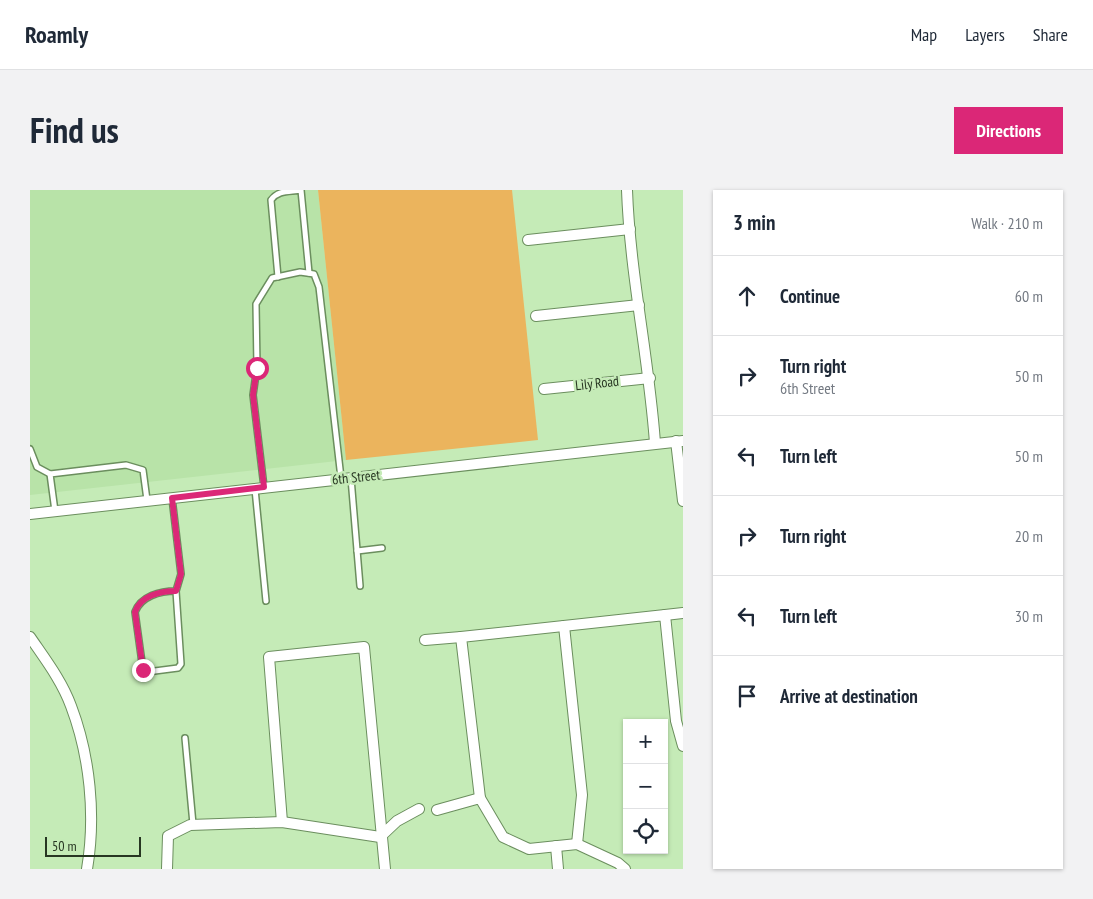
<!DOCTYPE html>
<meta charset="utf-8">
<style>
body{margin:0;font-family:"PT Sans Narrow",sans-serif;background:#f2f2f3;color:#1f2937}
.controls{position:absolute;right:15px;bottom:15px;display:grid;overflow:hidden;border-radius:0px;box-shadow:0 1px 4px #0004}
.controls button{width:45px;height:45px;display:grid;place-items:center;padding:0;border:0;border-bottom:1px solid #e0e1e3;background:#fff;color:#1f2937;font:25px sans-serif}
.scale{position:absolute;left:15px;bottom:12px;width:96px;box-sizing:border-box;padding-left:5px;border:2px solid #273622;border-top:0;font-size:14px;line-height:18px;white-space:nowrap;color:#273622;-webkit-text-stroke:4px #c5ebb7;paint-order:stroke}
.stop{position:absolute;width:15px;height:15px;margin:-11px;border:4px solid #db2777;border-radius:50%;background:#fff}
.stop.end{background:#db2777;border-color:#fff;box-shadow:0 1px 5px #0008}
.list{margin:0;padding:0;list-style:none}
h2{display:flex;justify-content:space-between;align-items:center;height:65px;margin:0;padding:0 20px;font-size:21px}
h2 small{font-size:16px;font-weight:400;color:#747a83}
.list li{display:grid;grid-template-columns:32px 1fr auto;gap:15px;align-items:center;box-sizing:border-box;height:80px;padding:0 20px;border-top:1px solid #e0e1e3}
.list b{display:block;font-size:19px;white-space:nowrap}
.list p{margin:0;font-size:16px;white-space:nowrap;color:#747a83}
.list em{font-size:16px;font-style:normal;color:#747a83}
.icon{flex:none;width:28px;height:28px;fill:none;stroke:currentColor;stroke-width:2;stroke-linecap:round;stroke-linejoin:round}
.map{position:relative;flex:none;width:653px;height:679px;overflow:hidden;border-radius:0px}
header{display:flex;align-items:center;gap:30px;box-sizing:border-box;height:70px;padding:0 25px;background:#fff;border-bottom:1px solid #e0e1e3}
header strong{font-size:24px}
nav{display:flex;gap:28px;margin-inline-start:auto;font-size:18px}
.intro{display:flex;align-items:center;justify-content:space-between;box-sizing:border-box;height:120px;padding:0 30px}
h1{margin:0;font-size:35px}
.button{padding:12px 22px;border-radius:0px;background:#db2777;color:#fff;font-size:18px;font-weight:700}
main{display:flex;gap:30px;padding:0 30px}
aside{flex:1;background:#fff;border-radius:0px;box-shadow:0 1px 4px #0004}
.map>svg:first-child{display:block}
.built{fill:#b8e3a8}
.green{fill:#ebb45d}
.lines{fill:none;stroke-linecap:round;stroke-linejoin:round}
.lane-casing{stroke:#6b8e5e;stroke-width:8}
.street-casing{stroke:#6b8e5e;stroke-width:12}
.lane{stroke:#fff;stroke-width:5}
.street{stroke:#fff;stroke-width:10}
.route{stroke:#db2777;stroke-width:6}
.labels{text-anchor:middle;stroke-width:5;stroke-linejoin:round;paint-order:stroke}
.street-label{font-size:14px;fill:#273622;stroke:#c5ebb7}
</style>
<header>
<strong>Roamly</strong>
<nav><a>Map</a><a>Layers</a><a>Share</a></nav>
</header>
<div class="intro"><h1>Find us</h1><a class="button">Directions</a></div>
<main>
<div class="map">
<svg width="653" height="679" viewBox="0 0 653 679">
<rect width="100%" height="100%" fill="#c5ebb7"/>
<polygon class="built" points="0,0 288,0 316,270 0,305"/>
<polygon class="green" points="288,0 482,0 508,250 316,270"/>
<g class="lines">
<g class="lane-casing">
<g id="lane">
<path d="M248 87 241 10C248 0 259 2 271 0L279 83"/>
<polyline points="0,259 7,277 20,284"/>
<polyline points="321,288 330,396"/>
<polyline points="234,297 223,205 227,177 226,114 242,88 270,82 284,84 289,97 311,288"/>
<polyline points="225,299 236,411"/>
<path d="M142 308 151 384 146 401 151 474 148 478 117 482 113 480 105 422C111 406 130 401 146 401"/>
<polyline points="25,321 20,284 96,275 113,280 117,310"/>
<polyline points="327,361 352,358"/>
<polyline points="155,548 163,634"/>
</g>
</g>
<g class="street-casing">
<g id="street">
<path d="M597 0C600 85 619 168 625 253"/>
<polyline points="498,50 600,39"/>
<polyline points="506,126 609,115"/>
<polyline points="514,199 620,188"/>
<polyline points="646,251 653,311"/>
<polyline points="0,324 653,251"/>
<polyline points="635,425 653,423"/>
<polyline points="534,436 552,605 547,654"/>
<path d="M0 447C15 469 32 491 41 516 60 566 66 626 57 679"/>
<polyline points="395,450 431,447"/>
<polyline points="450,608 431,447 635,425 646,531 653,556"/>
<polyline points="407,620 450,608 473,647 499,659 547,654 588,673 595,679"/>
<polyline points="252,632 239,467 334,457 355,679"/>
<polyline points="526,656 528,679"/>
<polyline points="137,679 138,646 160,635 252,632 350,647 367,631 389,619"/>
</g>
</g>
<use href="#lane" class="lane"/>
<use href="#street" class="street"/>
</g>
<g class="lines">
<path class="route" d="M113 480 105 422C110 406 130 401 146 401L151 384 142 308 234 297 223 205 227 178"/>
</g>
<g class="labels">
<g class="street-label">
<text transform="translate(567 193) rotate(-6)" y="5">Lily Road</text>
<text transform="translate(326 287) rotate(-6)" y="5">6th Street</text>
</g>
</g>
</svg>
<div class="controls">
<button>+</button>
<button>−</button>
<button><svg class="icon" aria-label="locate" viewBox="0 0 24 24"><circle cx="12" cy="12" r="6"/><path d="M12 2v4M12 18v4M2 12h4M18 12h4"/></svg></button>
</div>
<div class="scale">50 m</div>
<div class="stop" style="left:227px;top:178px"></div>
<div class="stop end" style="left:113px;top:480px"></div>
</div>
<aside>
<h2>3 min<small>Walk · 210 m</small></h2>
<ul class="list">
<li><svg class="icon" aria-label="ahead" viewBox="0 0 24 24"><path d="M12 20V5M6 11l6-6 6 6"/></svg><div><b>Continue</b></div><em>60 m</em></li>
<li><svg class="icon" aria-label="right" viewBox="0 0 24 24"><path d="M7 20v-9h11M14 6l5 5-5 5"/></svg><div><b>Turn right</b><p>6th Street</p></div><em>50 m</em></li>
<li><svg class="icon" aria-label="left" viewBox="0 0 24 24"><path d="M17 20v-9H6M10 6l-5 5 5 5"/></svg><div><b>Turn left</b></div><em>50 m</em></li>
<li><svg class="icon" aria-label="right" viewBox="0 0 24 24"><path d="M7 20v-9h11M14 6l5 5-5 5"/></svg><div><b>Turn right</b></div><em>20 m</em></li>
<li><svg class="icon" aria-label="left" viewBox="0 0 24 24"><path d="M17 20v-9H6M10 6l-5 5 5 5"/></svg><div><b>Turn left</b></div><em>30 m</em></li>
<li><svg class="icon" aria-label="arrive" viewBox="0 0 24 24"><path d="M6 21V4h12l-3 4 3 4H6"/></svg><div><b>Arrive at destination</b></div></li>
</ul>
</aside>
</main>
